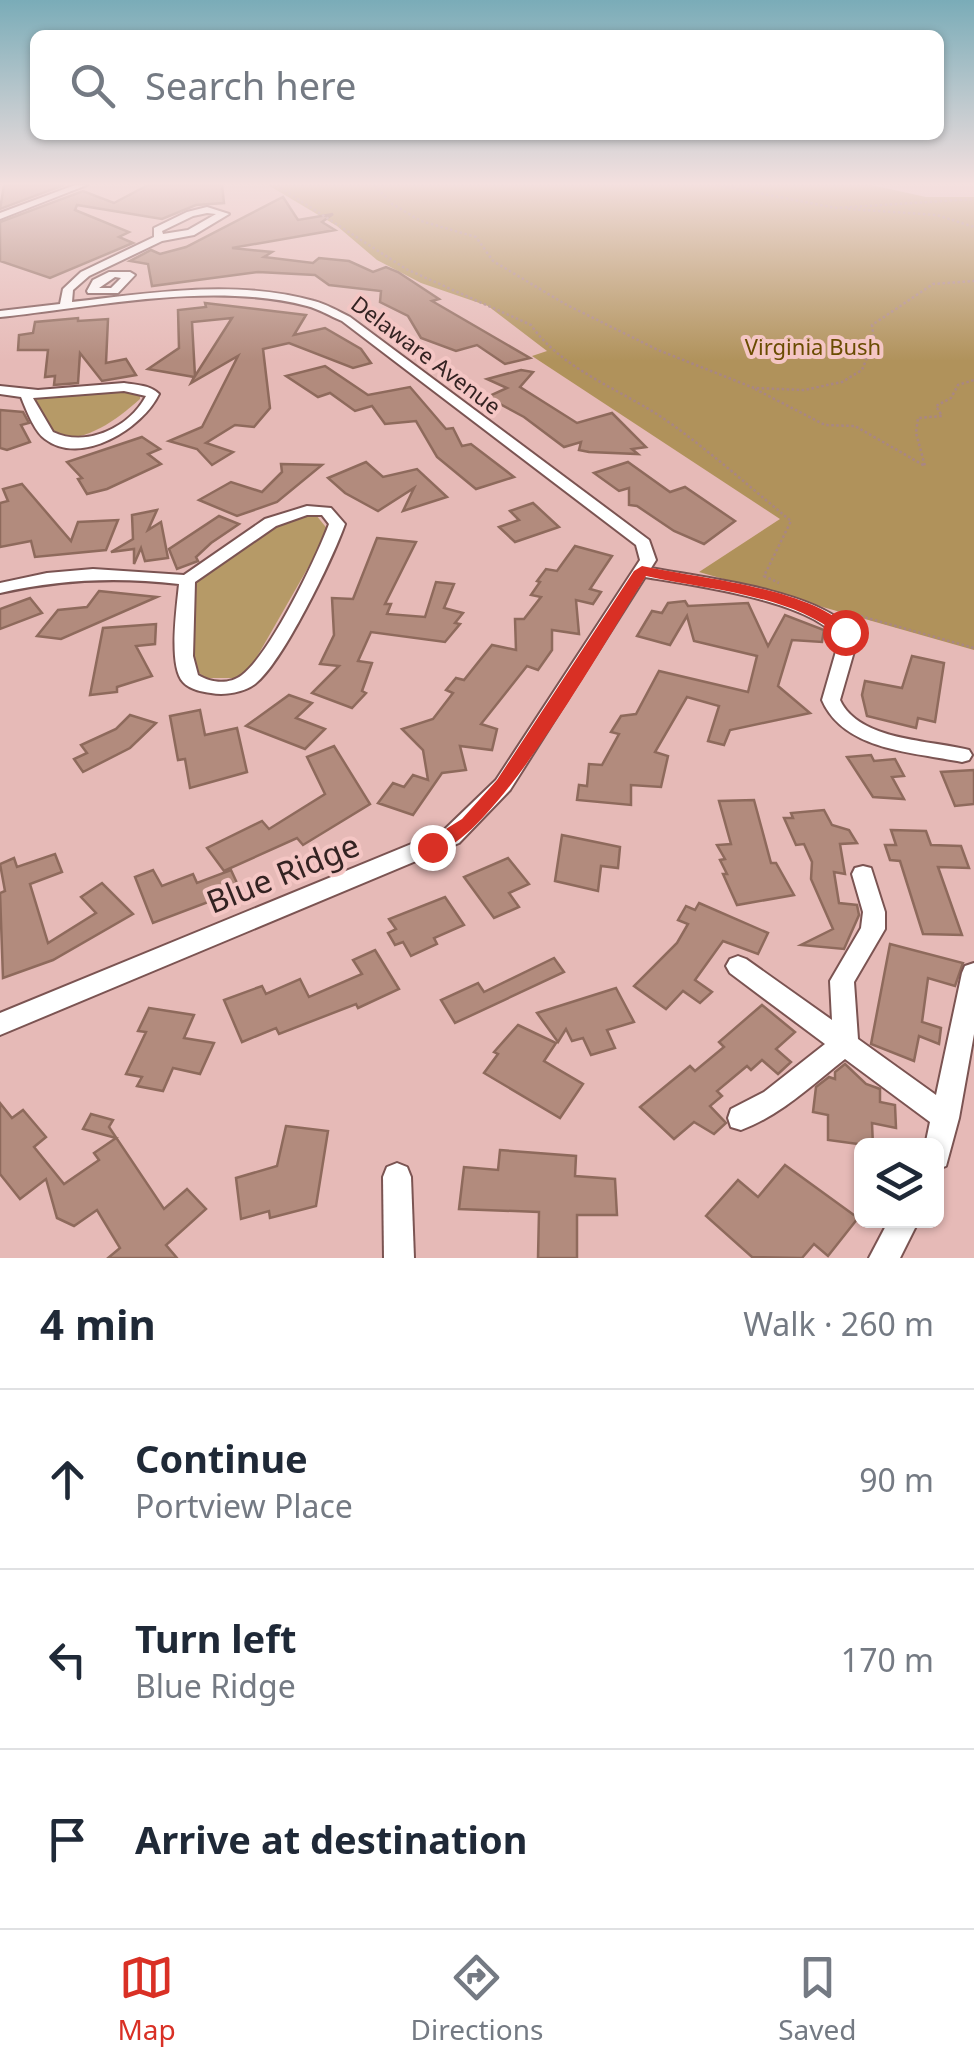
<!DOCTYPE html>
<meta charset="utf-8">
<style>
body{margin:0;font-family:"Noto Sans",sans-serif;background:#f6f6f7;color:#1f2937}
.controls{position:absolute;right:30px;bottom:30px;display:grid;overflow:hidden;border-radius:15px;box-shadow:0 2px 8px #0004}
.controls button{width:90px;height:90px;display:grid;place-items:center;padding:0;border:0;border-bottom:2px solid #e0e1e3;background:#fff;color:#1f2937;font:50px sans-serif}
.stop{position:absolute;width:30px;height:30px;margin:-22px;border:8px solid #d93025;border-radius:50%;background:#fff}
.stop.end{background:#d93025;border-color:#fff;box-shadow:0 2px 10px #0008}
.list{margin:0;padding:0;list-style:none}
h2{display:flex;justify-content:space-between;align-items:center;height:130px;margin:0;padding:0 40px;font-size:42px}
h2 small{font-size:32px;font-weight:400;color:#747a83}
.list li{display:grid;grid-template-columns:65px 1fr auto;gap:30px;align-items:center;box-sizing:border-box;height:180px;padding:0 40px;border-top:2px solid #e0e1e3}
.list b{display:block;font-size:38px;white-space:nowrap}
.list p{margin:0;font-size:32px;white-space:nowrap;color:#747a83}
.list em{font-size:32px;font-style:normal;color:#747a83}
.icon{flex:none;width:55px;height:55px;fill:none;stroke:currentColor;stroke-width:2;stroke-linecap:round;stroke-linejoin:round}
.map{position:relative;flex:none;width:974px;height:1258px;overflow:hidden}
.search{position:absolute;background:#fff;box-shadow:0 2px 8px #0004;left:30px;right:30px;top:30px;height:110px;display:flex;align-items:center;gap:25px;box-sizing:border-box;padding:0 35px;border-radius:15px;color:#747a83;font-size:38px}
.sheet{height:670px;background:#fff}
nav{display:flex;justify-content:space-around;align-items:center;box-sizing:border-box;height:140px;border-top:2px solid #e0e1e3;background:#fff;font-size:28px;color:#747a83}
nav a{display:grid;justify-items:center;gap:5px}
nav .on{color:#d93025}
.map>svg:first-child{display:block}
.green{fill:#b69a67}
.forest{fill:#b0925b}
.building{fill:#b28b7d;stroke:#8e6a5c;stroke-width:2.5;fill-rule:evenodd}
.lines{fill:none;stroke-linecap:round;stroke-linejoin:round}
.minor-casing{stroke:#7b5452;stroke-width:4}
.path{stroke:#a98684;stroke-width:2.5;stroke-dasharray:2.5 2.5;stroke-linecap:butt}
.minor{fill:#fff;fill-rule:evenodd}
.route{fill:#d93025}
.labels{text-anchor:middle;stroke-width:8;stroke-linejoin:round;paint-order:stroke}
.far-park-label{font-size:22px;fill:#6a4c02;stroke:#f4c6c4}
.far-street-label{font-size:22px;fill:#342322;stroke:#f4c6c4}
.near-street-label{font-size:32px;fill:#342322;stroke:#f4c6c4}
</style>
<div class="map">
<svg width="974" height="1258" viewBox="0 0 974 1258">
<rect width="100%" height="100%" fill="#e6bab7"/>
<g class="green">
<path d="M117 389 140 393V399C114 422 90 439 54 440L31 399Z"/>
<polygon points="301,515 316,515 329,531 254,662 238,678 206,678 191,667 194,581 281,520"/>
</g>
<polygon class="forest" points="268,185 871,185 926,197 974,197 974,650 699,572 780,519 532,356 547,351 488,306 421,283 377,260 337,226"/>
<g class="building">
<polygon points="4,185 64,185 0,209"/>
<polygon points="148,185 222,185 224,203 196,205 162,219 77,205 75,210 129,232 119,237 133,243 50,278 0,261 0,222 83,191 114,203"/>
<polygon points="283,197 298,220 333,214 322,222 335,230 232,248 272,252 264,257 313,263 319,258 349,261 373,272 386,267 398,272 439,299 432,301 530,358 505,364 477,345 456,351 421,338 408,316 380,302 381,291 329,285 315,275 258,272 152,286 148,264 130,261 151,250 160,254 186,247"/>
<path d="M205 303 306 315 294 335 325 328 361 349 371 363 353 368 289 343 263 349 270 408 254 427 235 425 206 443 233 452 212 465 197 449 169 441 202 427 238 356 191 383 194 377 148 369 179 348 178 310 206 307ZM232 318 195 376 192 322Z"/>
<polygon points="78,318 78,321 108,319 106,363 126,359 136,375 102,381 80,353 78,383 54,385 55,376 45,377 48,350 18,350 19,335 33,333 35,322"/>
<polygon points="325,366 368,395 410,387 446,429 453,428 462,446 471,444 514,477 476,489 437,457 416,421 385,424 372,406 355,411 330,393 318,397 286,376"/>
<polygon points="521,370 533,372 520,387 577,423 612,413 646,447 632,449 638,454 589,452 579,450 581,442 564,447 524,417 487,397 507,388 487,379"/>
<polygon points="0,410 23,412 29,423 21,425 30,442 7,450 0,448"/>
<polygon points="142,437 160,449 148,454 161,464 107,489 87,494 78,479 82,478 67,462"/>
<polygon points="366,462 383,477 417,469 447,497 403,511 414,488 378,511 345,493 328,478"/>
<polygon points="628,462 670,492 685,487 735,521 704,544 674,531 637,506 629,505 629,488 619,491 594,473"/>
<polygon points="281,464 322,465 277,502 237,516 199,500 231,482 262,492 282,472"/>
<polygon points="22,484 71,541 78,522 118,520 106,550 35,557 31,541 0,547 0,503 8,501 3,489"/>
<polygon points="533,503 559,527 515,542 499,527 519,520 510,511"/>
<polygon points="157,510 148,530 161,522 168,558 145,561 141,548 134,564 134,549 111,552 133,539 132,515"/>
<polygon points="219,516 239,524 211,543 196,557 198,561 177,569 169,549"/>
<polygon points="377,538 416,542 385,604 391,604 387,614 425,617 436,582 454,584 444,608 463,613 455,623 460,624 445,642 371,632 358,661 372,663 362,691 366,693 352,708 312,693 339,666 320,664 334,635 332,598 353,599"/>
<polygon points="575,546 612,556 590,589 601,592 593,604 576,600 579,634 552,630 552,650 538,670 527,666 481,724 497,729 492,750 460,746 466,770 442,773 413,815 378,803 393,783 404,787 413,775 428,780 423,750 402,729 433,719 453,693 446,690 456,678 464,680 492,645 516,650 515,619 524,619 541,597 531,595 540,582 537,581 546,569 557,571"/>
<polygon points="99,591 157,597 61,639 37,636 58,610 87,607"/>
<polygon points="30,598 42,613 0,629 0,609"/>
<polygon points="685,601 688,606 748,603 768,646 785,615 824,630 822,642 792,640 778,686 810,713 730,730 724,745 708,741 719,706 687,697 655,752 668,756 661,787 631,785 631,805 577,800 579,785 587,786 589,764 602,765 619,734 611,732 621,716 636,714 659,671 748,692 757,656 694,641 687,616 670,645 637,636 652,611 662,613 668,603"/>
<polygon points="156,624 155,644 136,646 152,676 117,687 117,692 90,695 103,628"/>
<polygon points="912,656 944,663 935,722 918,718 916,728 867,716 862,695 865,681 902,688"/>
<polygon points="289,695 312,703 296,718 325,729 305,749 246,726"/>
<polygon points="200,710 205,735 237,728 247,772 190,788 185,759 178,760 170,716"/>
<polygon points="130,715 156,723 130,748 83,772 74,759 87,753 81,745 116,729"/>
<polygon points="334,746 370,804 303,845 297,838 224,871 207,848 262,821 269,829 325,794 307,757"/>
<polygon points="871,755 874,761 895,759 904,776 892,777 904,799 873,797 847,757"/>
<polygon points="974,770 974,804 955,806 941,772"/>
<polygon points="754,800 771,863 776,863 794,895 737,905 723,874 727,874 720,860 725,859 717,845 731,844 719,801"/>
<polygon points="824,810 832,825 849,830 857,843 840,844 845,874 834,872 839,903 857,905 859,915 844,949 801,945 833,929 811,879 812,862 804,844 796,845 784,818 793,818 791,813"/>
<polygon points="891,830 926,831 931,845 961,846 969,868 938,867 962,935 923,934 900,861 890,860 885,845 896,845"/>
<polygon points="562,835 620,847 618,868 601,866 598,891 555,881"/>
<polygon points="55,854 62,872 30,884 48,943 96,913 81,897 102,883 133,914 53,960 3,978 0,893 5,891 0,864 14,858 17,867"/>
<polygon points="508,858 529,884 509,893 519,907 494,918 464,877"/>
<polygon points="153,870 162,886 193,874 197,883 231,870 237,883 221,889 224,896 153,923 135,877"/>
<polygon points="445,897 464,925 434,938 437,944 411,956 403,942 395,945 388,933 396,929 389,919"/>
<polygon points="699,903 768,933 758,954 723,941 695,980 712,992 700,1003 683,991 666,1009 634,986 677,943 688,924 678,920 686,906 695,910"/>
<polygon points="890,944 963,963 955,986 928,978 922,1022 941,1028 939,1044 919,1036 914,1061 871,1044"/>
<polygon points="375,950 399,989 358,1008 356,1004 279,1034 276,1028 242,1042 224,1000 262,986 266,994 300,979 309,997 362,974 353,960"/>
<polygon points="554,958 564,972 455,1023 441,1000 478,983 484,992"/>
<polygon points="616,988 634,1022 607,1030 615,1048 591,1055 583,1038 572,1041 566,1029 558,1042 537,1013"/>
<polygon points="762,1005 795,1032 776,1049 791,1062 778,1074 762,1060 751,1070 747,1066 717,1091 722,1096 710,1106 726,1123 714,1134 694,1122 674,1139 640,1107 690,1066 695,1071 724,1047 719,1042"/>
<polygon points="149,1008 194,1015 184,1038 214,1043 200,1074 173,1068 163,1091 137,1086 142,1077 126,1074 146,1032 138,1031"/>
<polygon points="518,1025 556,1043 544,1061 583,1084 560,1118 484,1073 498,1054 494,1052"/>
<polygon points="845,1064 866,1084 880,1089 880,1102 895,1105 896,1128 872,1123 873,1146 828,1140 828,1115 813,1112 816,1087 829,1077 835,1079 835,1072"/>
<polygon points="0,1103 12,1118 23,1110 46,1137 34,1147 64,1184 99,1160 94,1153 116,1138 83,1129 91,1114 113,1120 109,1127 164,1209 187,1189 206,1209 166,1245 177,1258 108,1258 120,1248 97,1210 74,1226 57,1218 46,1179 20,1199 0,1174"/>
<polygon points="286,1126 328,1131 316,1206 270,1218 269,1211 241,1219 236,1178 277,1166"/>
<polygon points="500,1150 576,1156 575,1176 615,1179 617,1215 577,1215 577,1258 538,1258 539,1212 459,1209 464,1167 498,1170"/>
<polygon points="785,1165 858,1218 828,1256 814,1244 802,1258 752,1257 706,1216 738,1180 758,1197"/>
</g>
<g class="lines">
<g class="minor-casing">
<g id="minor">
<polygon points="75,185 87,185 0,219 0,213"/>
<path d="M207 207 229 214 194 235 162 241 89 276 73 290 72 302C150 293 236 279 314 301 326 304 338 311 350 317L649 540 656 560 651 568C704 578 802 589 843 622 850 626 853 634 857 641L840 700C859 741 931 740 969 750L972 755 969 760 962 762C914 752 844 751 822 700L839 641C817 601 690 585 645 577L510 790 459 843 0 1035V1013L443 831 496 780 640 560 636 545 342 321C330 316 319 309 307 306 211 281 95 307 0 317V311L60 304 63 289 81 272 154 237V228L187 212ZM207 213 216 214 188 230 163 234 162 231 193 216Z"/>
<path d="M109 272H130L135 275 118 293H88L87 291 93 280ZM115 277 121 278 111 288H99Z"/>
<path d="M124 383C137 385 150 385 159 394 143 428 81 467 45 439 34 431 26 409 21 397L0 394V386L38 390ZM124 391 146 396C130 427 87 448 53 432L33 398Z"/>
<path d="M307 506 331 508 345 524C332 560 283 662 255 684 244 692 225 696 211 693 202 692 189 689 183 682 168 666 177 606 179 584 118 577 60 579 0 593V583L47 573 93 569 184 575 265 519ZM307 515H322L329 524C316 559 270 654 242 675 229 685 211 683 198 675L193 656 195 582 276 526Z"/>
<path d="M863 866 871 868 885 912V929L854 982 858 1039 936 1095 962 973 965 966 974 963V1034L959 1118 946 1166 936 1170V1146H925L930 1122 845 1059C812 1085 781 1115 741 1130L731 1127 728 1118 731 1109 764 1092 825 1044 730 973 726 966 730 959 738 956 746 959 832 1020 830 981 861 928 863 912 852 874 855 868Z"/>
<polygon points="397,1163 407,1167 411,1177 414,1258 384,1258 383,1177 387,1167"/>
<polygon points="889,1220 919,1220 900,1258 869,1258"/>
</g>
</g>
<g class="path">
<path d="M276 185 406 269 531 325C564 372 624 390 670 423 712 453 751 488 791 521L764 576 779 583"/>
<polyline points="374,185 392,204 421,221 476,237 493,261 565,304 658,350 754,388 804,390 842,382 862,370 874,340 872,325 933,284 974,281"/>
<polyline points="717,185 836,208 974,199"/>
<polyline points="848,209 937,215 974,227"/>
<polyline points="755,389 825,425 855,426 925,466 916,433 918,418 942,416 936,406 951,398 958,385 974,380"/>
<polyline points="846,612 974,648"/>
</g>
<use href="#minor" class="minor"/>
</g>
<linearGradient id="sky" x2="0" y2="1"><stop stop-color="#7aacb8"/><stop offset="0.51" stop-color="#f4e0df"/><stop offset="1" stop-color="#f4e0df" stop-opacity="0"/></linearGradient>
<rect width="974" height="361" fill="url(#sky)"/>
<path class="route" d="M642 566C701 579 812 587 853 632L839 635C788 594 709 590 646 576 616 623 480 868 425 852V842L462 819 497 780 634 571Z"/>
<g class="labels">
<g class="far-park-label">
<text x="813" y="355">Virginia Bush</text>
</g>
<g class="far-street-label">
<text transform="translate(426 355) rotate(37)" y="8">Delaware Avenue</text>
</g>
<g class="near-street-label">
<text transform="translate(283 874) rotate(-22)" y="11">Blue Ridge</text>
</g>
</g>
</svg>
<div class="controls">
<button><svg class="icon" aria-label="layers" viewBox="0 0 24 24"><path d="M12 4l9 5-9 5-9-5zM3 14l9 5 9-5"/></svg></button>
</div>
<div class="stop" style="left:845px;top:632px"></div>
<div class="stop end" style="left:432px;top:847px"></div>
<div class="search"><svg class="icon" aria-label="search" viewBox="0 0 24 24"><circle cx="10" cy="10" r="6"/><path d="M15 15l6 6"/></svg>Search here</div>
</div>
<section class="sheet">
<h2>4 min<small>Walk · 260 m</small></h2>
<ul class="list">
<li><svg class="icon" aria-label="ahead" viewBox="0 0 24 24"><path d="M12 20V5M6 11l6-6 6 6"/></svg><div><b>Continue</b><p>Portview Place</p></div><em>90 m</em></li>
<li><svg class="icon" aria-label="left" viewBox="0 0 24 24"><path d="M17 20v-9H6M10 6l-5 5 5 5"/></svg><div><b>Turn left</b><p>Blue Ridge</p></div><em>170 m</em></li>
<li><svg class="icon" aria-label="arrive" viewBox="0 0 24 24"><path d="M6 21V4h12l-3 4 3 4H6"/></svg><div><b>Arrive at destination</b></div></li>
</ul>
</section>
<nav>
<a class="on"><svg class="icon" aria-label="map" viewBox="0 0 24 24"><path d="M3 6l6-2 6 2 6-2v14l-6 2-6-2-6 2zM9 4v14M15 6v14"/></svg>Map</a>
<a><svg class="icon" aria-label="directions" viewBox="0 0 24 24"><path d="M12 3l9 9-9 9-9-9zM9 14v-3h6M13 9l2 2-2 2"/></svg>Directions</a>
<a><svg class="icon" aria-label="saved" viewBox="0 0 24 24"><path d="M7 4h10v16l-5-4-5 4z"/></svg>Saved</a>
</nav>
